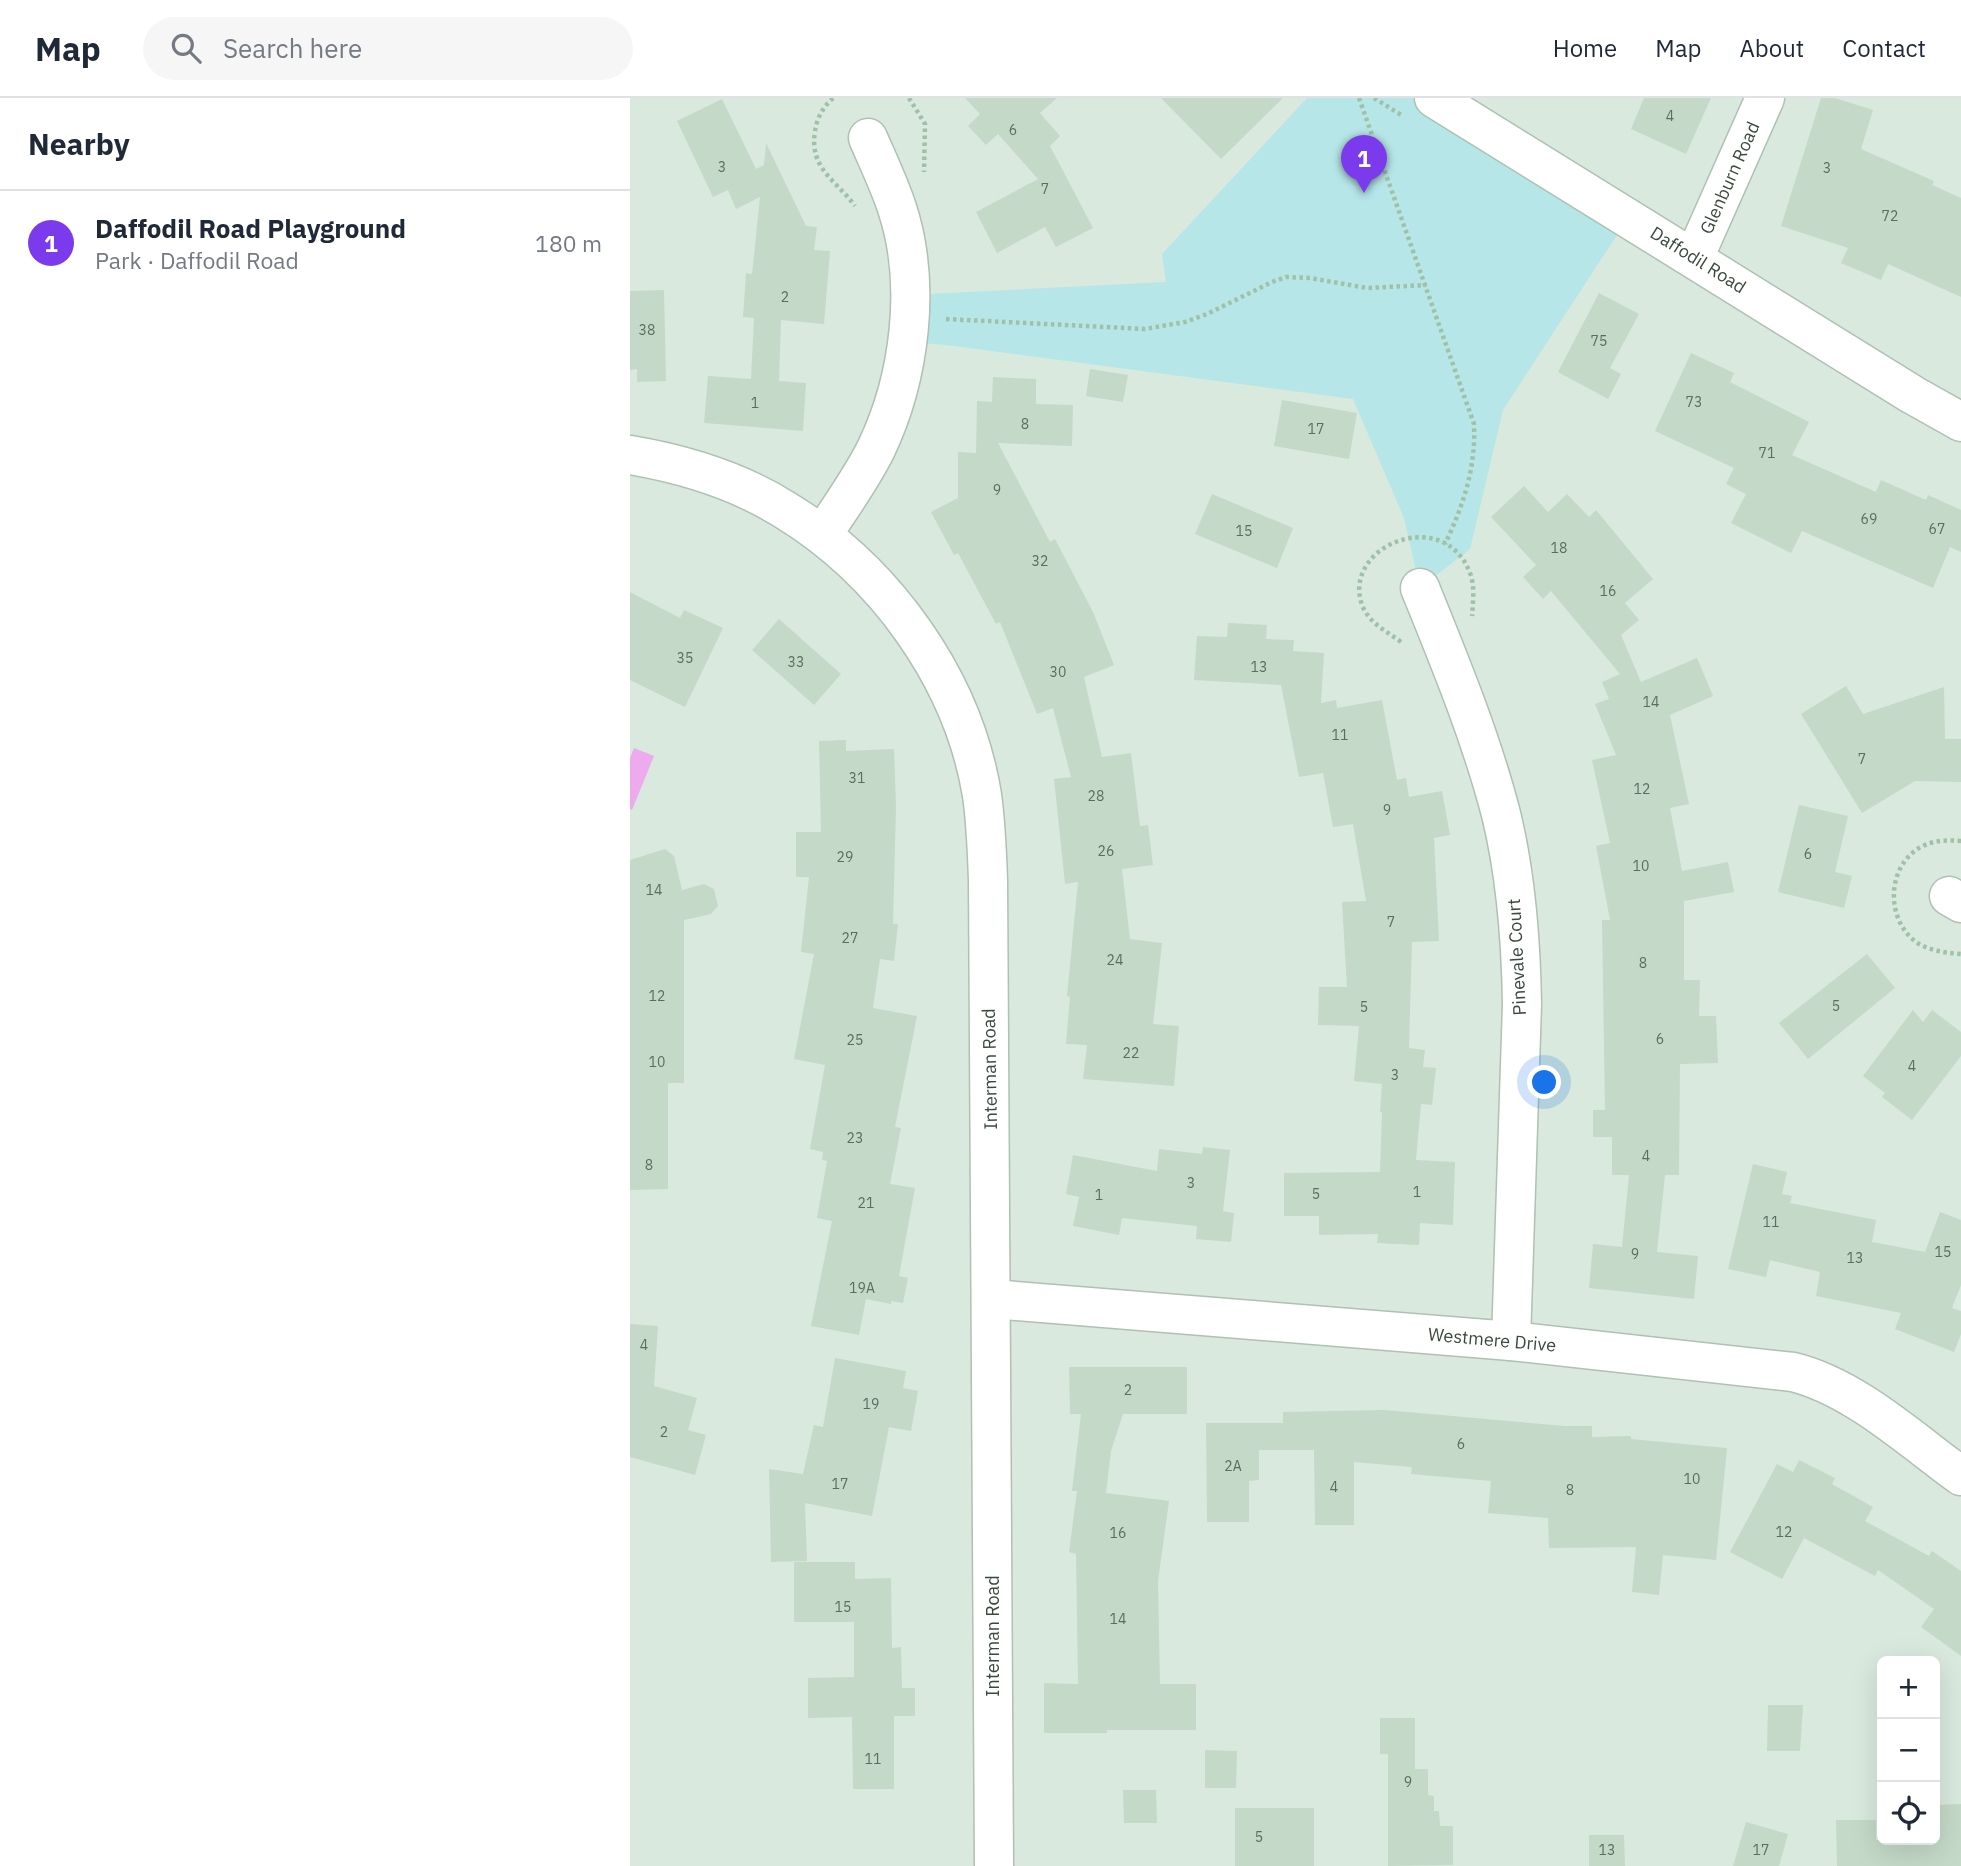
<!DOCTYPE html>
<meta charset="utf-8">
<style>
body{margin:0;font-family:"IBM Plex Sans",sans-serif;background:#f6f6f7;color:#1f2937}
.controls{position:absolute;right:21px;bottom:21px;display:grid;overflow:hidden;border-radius:10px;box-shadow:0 7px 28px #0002}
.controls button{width:63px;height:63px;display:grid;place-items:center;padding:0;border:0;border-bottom:2px solid #e0e1e3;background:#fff;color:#1f2937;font:35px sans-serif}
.you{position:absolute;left:915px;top:985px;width:24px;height:24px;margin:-18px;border:5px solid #fff;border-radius:50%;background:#1a73e8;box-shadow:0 0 0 10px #1a73e833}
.badge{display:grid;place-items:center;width:46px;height:46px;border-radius:50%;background:#7c3aed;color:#fff;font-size:23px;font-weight:700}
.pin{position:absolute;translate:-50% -58px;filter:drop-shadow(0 2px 4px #0008)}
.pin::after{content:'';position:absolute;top:37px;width:24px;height:21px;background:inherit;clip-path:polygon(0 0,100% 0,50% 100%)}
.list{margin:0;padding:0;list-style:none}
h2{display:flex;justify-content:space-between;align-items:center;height:91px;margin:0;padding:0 28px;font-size:30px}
h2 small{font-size:23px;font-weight:400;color:#747a83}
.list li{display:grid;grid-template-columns:46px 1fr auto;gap:21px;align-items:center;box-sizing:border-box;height:105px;padding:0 28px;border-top:2px solid #e0e1e3}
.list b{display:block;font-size:26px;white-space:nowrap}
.list p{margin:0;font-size:23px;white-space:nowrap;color:#747a83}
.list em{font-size:23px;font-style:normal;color:#747a83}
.icon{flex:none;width:38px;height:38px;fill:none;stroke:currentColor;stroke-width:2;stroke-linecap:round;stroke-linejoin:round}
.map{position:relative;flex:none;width:1331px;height:1768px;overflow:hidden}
header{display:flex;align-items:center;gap:42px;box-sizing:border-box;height:98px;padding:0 35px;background:#fff;border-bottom:2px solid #e0e1e3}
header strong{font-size:33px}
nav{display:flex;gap:38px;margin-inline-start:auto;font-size:24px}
.search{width:490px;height:63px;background:#f6f6f7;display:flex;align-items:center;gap:18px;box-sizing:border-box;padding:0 24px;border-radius:38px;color:#747a83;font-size:26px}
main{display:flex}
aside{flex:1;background:#fff}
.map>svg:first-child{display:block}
.residential{fill:#d9e9de;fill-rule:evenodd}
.green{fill:#b6e6e8}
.water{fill:#eeaaef}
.building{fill:#c4d9c8}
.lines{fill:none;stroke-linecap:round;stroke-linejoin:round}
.minor-casing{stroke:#aec1b2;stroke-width:41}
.path{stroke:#9fc2a7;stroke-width:4.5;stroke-dasharray:3.5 3.5;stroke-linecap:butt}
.minor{stroke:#fff;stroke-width:38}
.labels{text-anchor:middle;stroke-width:7;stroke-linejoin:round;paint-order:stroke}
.number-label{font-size:14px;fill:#5c6d5f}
.street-label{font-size:18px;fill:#39493c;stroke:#fff}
</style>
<header>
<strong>Map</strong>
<div class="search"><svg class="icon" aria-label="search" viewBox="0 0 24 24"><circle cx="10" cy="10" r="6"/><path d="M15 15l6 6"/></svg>Search here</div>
<nav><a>Home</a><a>Map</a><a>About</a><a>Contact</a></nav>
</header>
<main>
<aside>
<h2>Nearby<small></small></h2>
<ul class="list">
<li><span class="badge">1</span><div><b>Daffodil Road Playground</b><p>Park · Daffodil Road</p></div><em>180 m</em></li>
</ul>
</aside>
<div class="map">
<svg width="1331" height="1768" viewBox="0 0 1331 1768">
<rect width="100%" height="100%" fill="#ebf5ee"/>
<path class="residential" d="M0 0H1331V1768H0ZM1252 1563H1305V1742H1252Z"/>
<polygon class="green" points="677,0 804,0 998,120 873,312 840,451 790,490 774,420 723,301 317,247 276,244 279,197 536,184 532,156"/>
<polygon class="water" points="4,650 24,658 2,712 0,711 0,660"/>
<g class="building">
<polygon points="335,0 427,0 410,15 430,38 420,48 463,130 426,149 415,129 367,155 346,114 408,81 368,36 356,47 338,28 350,16"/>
<polygon points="531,0 653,0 591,61"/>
<polygon points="1014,0 1081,0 1056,56 1001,31"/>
<polygon points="1191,0 1205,0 1243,12 1231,51 1304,83 1302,87 1331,100 1331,199 1258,166 1251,182 1211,165 1218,150 1151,128"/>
<polygon points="92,1 126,71 134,67 136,45 176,128 187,129 184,152 200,153 194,226 151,222 149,283 176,285 173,333 74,325 78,278 121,281 124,220 113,219 116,175 122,176 130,99 106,111 98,92 83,99 47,23"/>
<polygon points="34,192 36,283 7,284 7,271 0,272 0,193"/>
<polygon points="969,195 1009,216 980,270 991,276 978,301 928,274"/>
<polygon points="1061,255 1104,275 1100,284 1179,324 1162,357 1246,394 1251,382 1296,402 1298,397 1331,412 1331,454 1320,449 1303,490 1172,433 1161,455 1101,425 1116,396 1096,386 1104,370 1025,333"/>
<polygon points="460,271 498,277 493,304 456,298"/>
<polygon points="363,279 406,281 406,306 443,307 442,348 368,345 420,444 425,441 463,514 484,567 454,579 472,659 501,655 510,728 518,727 523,767 492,771 500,841 532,845 523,926 549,928 544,988 453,981 457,947 436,946 440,899 437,898 448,784 435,786 424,681 441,679 423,610 407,616 370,524 366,526 328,455 324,457 301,414 328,400 328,354 346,355 347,303 362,304"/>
<polygon points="652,302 727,315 719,361 644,348"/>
<polygon points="894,388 918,414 937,396 959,419 966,412 1023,481 995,505 1009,522 991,537 1011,584 1067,560 1083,598 1040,617 1059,706 1040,710 1052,773 1098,764 1104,794 1054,803 1054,882 1070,882 1069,918 1086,918 1088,965 1050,966 1049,1077 1035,1077 1027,1154 1068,1158 1064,1201 959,1190 963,1146 992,1149 999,1077 982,1077 982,1039 963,1039 963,1012 975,1012 972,822 980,822 966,748 980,745 962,662 986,657 965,606 979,601 972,584 990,576 921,493 913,501 893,479 906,467 861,419"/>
<polygon points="582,396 663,430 647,470 565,436"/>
<polygon points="0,494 50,520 54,512 93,530 55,609 0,582"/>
<polygon points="149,521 211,576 184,607 122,552"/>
<polygon points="598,525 637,527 636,541 664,542 663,553 694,555 691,605 706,602 707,610 752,602 767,682 776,680 779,699 812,693 820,737 804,740 809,843 782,844 779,950 795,952 793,969 806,970 802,1007 791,1006 786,1062 825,1064 823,1127 790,1125 789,1147 747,1145 748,1136 689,1137 689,1118 654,1118 654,1075 750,1074 752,1014 750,1014 752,986 724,983 729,928 688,927 689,889 717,889 712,804 736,803 723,726 703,729 693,675 669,679 651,587 564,582 567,538 597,539"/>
<polygon points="1216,588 1233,616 1314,589 1315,641 1331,641 1331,684 1285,683 1232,715 1171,616"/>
<polygon points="216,642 216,653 264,651 266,708 263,826 268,826 264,863 250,861 243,910 287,918 265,1029 271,1030 260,1086 285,1090 269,1178 278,1180 273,1205 261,1203 261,1206 236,1201 229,1237 181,1228 202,1123 187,1120 197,1063 192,1062 193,1054 180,1051 195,967 164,961 184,856 171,854 179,779 166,779 166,734 191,734 189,643"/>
<polygon points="1169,707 1218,718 1205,774 1222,778 1214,810 1148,794"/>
<polygon points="35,751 44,758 52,792 74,786 84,791 88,808 81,816 54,822 54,985 38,985 38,1091 0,1092 0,762"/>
<polygon points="1237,856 1265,890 1178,961 1149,925"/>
<polygon points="1283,912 1293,924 1302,912 1331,934 1331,958 1282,1022 1252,999 1255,995 1233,978"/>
<polygon points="573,1049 600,1052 593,1113 604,1115 601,1144 566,1141 567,1128 492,1120 489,1137 443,1128 449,1099 436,1096 443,1057 527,1073 529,1051 572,1056"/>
<polygon points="1123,1066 1157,1074 1152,1096 1162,1098 1160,1105 1246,1122 1242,1144 1295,1154 1310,1114 1331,1122 1331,1187 1322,1210 1331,1213 1331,1236 1324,1254 1265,1231 1271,1215 1186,1198 1190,1174 1140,1162 1136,1179 1098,1171"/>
<polygon points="0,1226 28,1228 24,1288 67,1300 58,1332 76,1337 65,1377 0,1359"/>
<polygon points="205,1260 276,1273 273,1290 288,1293 281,1333 259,1329 242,1418 175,1405 177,1463 141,1464 139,1371 173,1376 184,1327 193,1329"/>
<polygon points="439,1269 557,1269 557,1316 493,1316 481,1353 476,1395 539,1403 528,1483 530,1586 566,1586 566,1632 477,1632 477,1635 414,1635 414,1585 448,1586 446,1456 439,1454 447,1393 442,1393 451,1316 440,1316"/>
<polygon points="754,1312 934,1328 962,1328 962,1339 1001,1338 1001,1341 1097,1350 1086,1462 1033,1457 1029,1497 1002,1494 1006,1449 919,1450 918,1420 858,1415 861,1383 781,1376 782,1369 724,1364 724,1427 685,1427 684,1352 629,1352 629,1382 619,1383 619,1424 577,1424 576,1325 653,1325 653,1314"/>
<polygon points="1169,1362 1205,1380 1202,1386 1243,1409 1235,1423 1299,1458 1302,1453 1331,1473 1331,1558 1291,1529 1304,1511 1248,1472 1245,1478 1174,1440 1152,1481 1100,1454 1147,1366 1163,1374"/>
<polygon points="164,1464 225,1464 225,1481 261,1480 262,1550 271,1549 272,1590 285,1590 285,1618 264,1618 264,1691 223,1691 222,1619 178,1620 178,1580 224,1579 224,1524 164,1524"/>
<polygon points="1138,1607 1173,1607 1170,1653 1137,1653"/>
<polygon points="750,1620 785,1620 785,1671 798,1671 798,1697 804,1698 804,1713 809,1713 810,1728 823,1728 823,1767 758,1768 758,1656 750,1656"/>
<polygon points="575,1652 607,1653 606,1690 575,1690"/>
<polygon points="493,1692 526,1692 527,1725 494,1725"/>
<polygon points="1331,1706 1331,1768 1207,1768 1206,1722 1246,1722 1246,1742 1305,1742 1305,1707"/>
<rect x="605" y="1710" width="79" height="58"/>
<polygon points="1116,1724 1158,1736 1149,1768 1103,1768"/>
<polygon points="959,1737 994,1737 995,1768 959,1768"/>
</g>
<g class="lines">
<g class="minor-casing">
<g id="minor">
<polyline points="804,0 1283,297 1331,324"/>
<polyline points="1064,160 1135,0"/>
<path d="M0 357C53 366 109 383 155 412 255 473 333 581 352 697 356 725 357 754 358 782L364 1768"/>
<path d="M192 437C211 409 231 381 246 351 280 280 292 186 267 110 259 86 248 63 238 40"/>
<path d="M790 490C820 564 851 639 871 716 886 777 891 843 892 906L881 1243"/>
<polyline points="1319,798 1331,805"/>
<path d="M362 1201 881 1243 1163 1274C1224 1289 1280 1341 1331 1378"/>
</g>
</g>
<g class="path">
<path d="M203 0C193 9 187 20 185 33 179 71 206 82 225 108"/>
<polyline points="279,0 295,26 294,74"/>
<path d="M729 0 844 326C846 369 834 406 815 446"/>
<polyline points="744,0 773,18"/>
<polyline points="316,221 515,231 555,224 577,216 642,184 656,179 680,180 737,190 796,187"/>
<path d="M771 544C756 533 739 525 732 507 711 448 814 406 840 475 845 488 843 504 842 518"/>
<path d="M1331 743C1317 742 1302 742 1289 750 1255 771 1256 825 1289 846 1302 853 1317 855 1331 856"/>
</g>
<use href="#minor" class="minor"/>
</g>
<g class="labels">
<g class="number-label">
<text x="1040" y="23">4</text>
<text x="383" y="37">6</text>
<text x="92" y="74">3</text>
<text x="1197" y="75">3</text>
<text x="415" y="96">7</text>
<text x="1260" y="123">72</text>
<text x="155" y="204">2</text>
<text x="17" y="237">38</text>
<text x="969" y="248">75</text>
<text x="1064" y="309">73</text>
<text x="125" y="310">1</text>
<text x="395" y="331">8</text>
<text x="686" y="336">17</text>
<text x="1137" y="360">71</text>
<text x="367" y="397">9</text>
<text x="1239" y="426">69</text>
<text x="1307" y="436">67</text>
<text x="614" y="438">15</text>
<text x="929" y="455">18</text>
<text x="410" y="468">32</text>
<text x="978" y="498">16</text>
<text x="55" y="565">35</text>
<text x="166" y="569">33</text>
<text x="629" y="574">13</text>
<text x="428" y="579">30</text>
<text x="1021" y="609">14</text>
<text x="710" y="642">11</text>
<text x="1232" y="666">7</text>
<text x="227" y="685">31</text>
<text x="1012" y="696">12</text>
<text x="466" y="703">28</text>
<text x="757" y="717">9</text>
<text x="476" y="758">26</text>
<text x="1178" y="761">6</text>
<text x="215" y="764">29</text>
<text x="1011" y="773">10</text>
<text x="24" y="797">14</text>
<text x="761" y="829">7</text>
<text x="220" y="845">27</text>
<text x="485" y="867">24</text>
<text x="1013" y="870">8</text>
<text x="27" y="903">12</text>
<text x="1206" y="913">5</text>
<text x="734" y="914">5</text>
<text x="1030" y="946">6</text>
<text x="225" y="947">25</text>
<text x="501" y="960">22</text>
<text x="27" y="969">10</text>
<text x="1282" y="973">4</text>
<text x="765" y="982">3</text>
<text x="225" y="1045">23</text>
<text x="1016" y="1063">4</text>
<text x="19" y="1072">8</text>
<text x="561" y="1090">3</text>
<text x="787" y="1099">1</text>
<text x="686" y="1101">5</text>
<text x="469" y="1102">1</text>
<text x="236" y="1110">21</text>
<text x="1141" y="1129">11</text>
<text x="1313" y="1159">15</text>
<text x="1005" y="1161">9</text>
<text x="1225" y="1165">13</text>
<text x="232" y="1195">19A</text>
<text x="14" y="1252">4</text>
<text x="498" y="1297">2</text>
<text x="241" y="1311">19</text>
<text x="34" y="1339">2</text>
<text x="831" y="1351">6</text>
<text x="603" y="1373">2A</text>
<text x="1062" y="1386">10</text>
<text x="210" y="1391">17</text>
<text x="704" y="1394">4</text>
<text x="940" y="1397">8</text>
<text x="1154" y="1439">12</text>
<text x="488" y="1440">16</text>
<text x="213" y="1514">15</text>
<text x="488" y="1526">14</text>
<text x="243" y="1666">11</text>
<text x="778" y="1689">9</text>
<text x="629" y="1744">5</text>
<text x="977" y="1757">13</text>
<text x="1131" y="1757">17</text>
</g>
<g class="street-label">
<text transform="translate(1100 80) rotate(-66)" y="6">Glenburn Road</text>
<text transform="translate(1068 162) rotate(32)" y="6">Daffodil Road</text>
<text transform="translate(887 859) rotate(-93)" y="6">Pinevale Court</text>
<text transform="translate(360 971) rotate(-91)" y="6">Interman Road</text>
<text transform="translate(862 1242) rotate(5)" y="6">Westmere Drive</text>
<text transform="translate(363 1538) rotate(-90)" y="6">Interman Road</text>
</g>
</g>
</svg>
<div class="controls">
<button>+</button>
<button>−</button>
<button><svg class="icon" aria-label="locate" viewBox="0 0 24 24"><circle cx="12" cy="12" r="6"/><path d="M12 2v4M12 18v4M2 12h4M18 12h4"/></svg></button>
</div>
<div class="you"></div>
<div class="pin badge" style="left:734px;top:95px">1</div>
</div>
</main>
